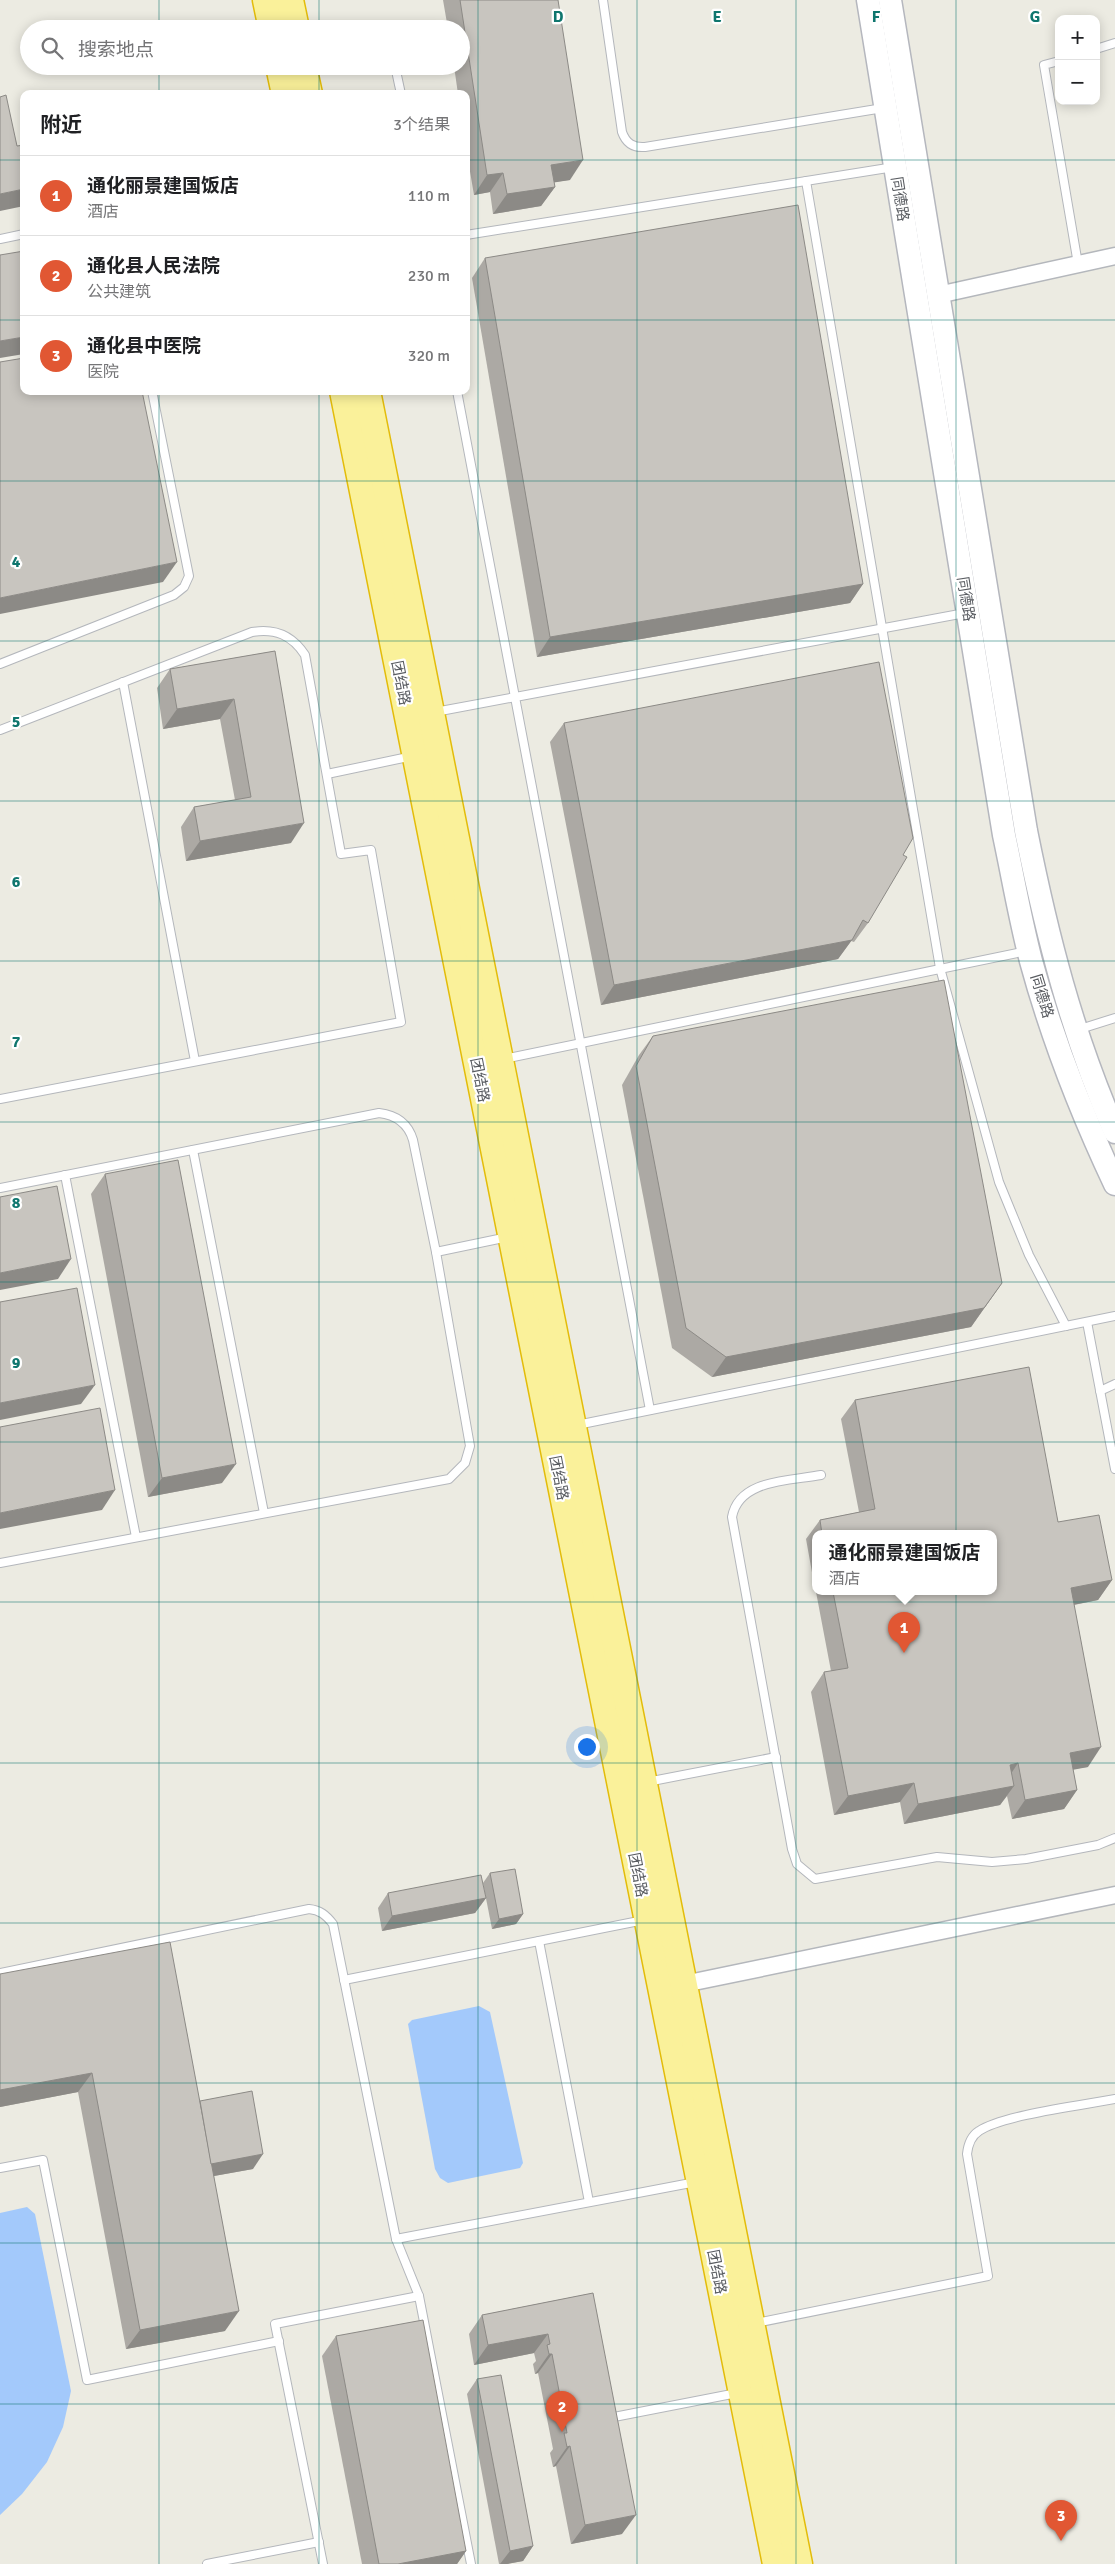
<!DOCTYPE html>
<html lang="zh">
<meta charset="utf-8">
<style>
body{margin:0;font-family:Signika,"Noto Sans SC",sans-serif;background:#f6f6f6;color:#202124}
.controls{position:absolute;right:15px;top:15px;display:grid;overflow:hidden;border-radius:10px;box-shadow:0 2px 12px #0003}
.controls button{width:45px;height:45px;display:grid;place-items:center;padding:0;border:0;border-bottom:1px solid #e0e0e0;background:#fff;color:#202124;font:25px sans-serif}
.you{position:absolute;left:586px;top:1746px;width:18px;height:18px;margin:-12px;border:4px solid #fff;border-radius:50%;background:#1a73e8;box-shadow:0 0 0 8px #1a73e833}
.badge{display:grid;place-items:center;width:32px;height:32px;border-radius:50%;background:#e15733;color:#fff;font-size:16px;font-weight:700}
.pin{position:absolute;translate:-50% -41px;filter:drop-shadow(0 1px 2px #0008)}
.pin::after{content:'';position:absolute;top:26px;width:18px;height:15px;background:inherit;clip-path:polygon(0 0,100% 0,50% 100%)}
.popup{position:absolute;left:812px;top:1530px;width:185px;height:65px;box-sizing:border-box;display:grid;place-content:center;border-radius:10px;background:#fff;filter:drop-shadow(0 1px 4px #0005);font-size:16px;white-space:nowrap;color:#757577}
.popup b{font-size:19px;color:#202124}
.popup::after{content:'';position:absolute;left:50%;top:100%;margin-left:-10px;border:10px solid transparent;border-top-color:#fff}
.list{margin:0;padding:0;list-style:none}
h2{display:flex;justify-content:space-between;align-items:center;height:65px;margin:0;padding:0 20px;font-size:21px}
h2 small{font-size:16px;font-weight:400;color:#757577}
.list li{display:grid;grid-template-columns:32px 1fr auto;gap:15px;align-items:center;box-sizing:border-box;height:80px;padding:0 20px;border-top:1px solid #e0e0e0}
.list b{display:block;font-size:19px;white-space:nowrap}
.list p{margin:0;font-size:16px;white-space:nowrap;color:#757577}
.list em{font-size:16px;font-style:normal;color:#757577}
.icon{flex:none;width:28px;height:28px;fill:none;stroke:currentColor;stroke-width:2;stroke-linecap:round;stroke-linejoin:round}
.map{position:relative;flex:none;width:1115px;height:2564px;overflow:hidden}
.search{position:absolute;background:#fff;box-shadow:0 2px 12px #0003;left:20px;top:20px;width:450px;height:55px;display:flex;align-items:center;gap:12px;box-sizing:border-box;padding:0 18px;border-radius:28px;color:#757577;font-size:19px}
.panel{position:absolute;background:#fff;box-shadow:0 2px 12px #0003;left:20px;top:90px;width:450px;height:305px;border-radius:10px}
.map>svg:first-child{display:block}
.water{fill:#a3c9fb}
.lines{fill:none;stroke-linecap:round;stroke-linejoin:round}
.service-casing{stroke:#b4b7bc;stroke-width:10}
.minor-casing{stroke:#b4b7bc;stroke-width:19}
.secondary-casing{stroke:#b5b7be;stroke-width:25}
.trunk-casing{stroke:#e3bc0a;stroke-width:29}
.service{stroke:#fff;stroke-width:8}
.minor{stroke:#fff;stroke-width:16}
.secondary{stroke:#fff;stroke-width:22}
.trunk{stroke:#faf19a;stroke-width:26}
.wall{fill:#aca9a4}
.shaded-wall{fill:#8c8a86}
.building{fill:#c8c5bf;stroke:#8c8a86}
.grid{fill:none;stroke:#0f766e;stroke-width:1;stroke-opacity:0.55}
.labels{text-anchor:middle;stroke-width:4.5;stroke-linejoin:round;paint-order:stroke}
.street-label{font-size:15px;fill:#5a5d62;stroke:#fff}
.grid-label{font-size:16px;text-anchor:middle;font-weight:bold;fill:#0f766e;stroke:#fff;stroke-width:4.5;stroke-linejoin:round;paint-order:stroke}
</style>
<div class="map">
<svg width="1115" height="2564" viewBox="0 0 1115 2564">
<rect width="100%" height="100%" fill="#ecebe2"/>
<g class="water">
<polygon points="479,2006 490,2012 523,2163 520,2168 448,2183 440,2178 435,2169 408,2024 412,2020"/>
<polygon points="27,2207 35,2214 71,2391 63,2427 47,2462 22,2494 0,2515 0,2213"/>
</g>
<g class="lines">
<g class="service-casing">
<g id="service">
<path d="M603 0 622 132C626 143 633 148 645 147L883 108"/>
<polyline points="1096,49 1115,43"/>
<polyline points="1059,61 1044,65 1078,264"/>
<polyline points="395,66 401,94"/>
<polyline points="806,181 940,968 999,1182 1029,1255 1066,1326"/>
<polyline points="466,235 894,167"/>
<polyline points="0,239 24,234"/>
<polyline points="457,391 650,1410"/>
<polyline points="0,664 174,595 184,587 189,576 152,391"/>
<polyline points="123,682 195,1061"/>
<polyline points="435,712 965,613"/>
<path d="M0 730 252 632C275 628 292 635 305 655L341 854 371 850 401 1022 0 1099"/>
<polyline points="327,774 413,756"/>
<polyline points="1077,1030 1115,1018"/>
<polyline points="504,1059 1027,951"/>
<polyline points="193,1150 264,1513"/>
<polyline points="65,1175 136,1537"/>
<path d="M0 1188 379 1113C396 1115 408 1123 413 1140L436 1252 470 1446 465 1463 449 1479 0 1563"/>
<polyline points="436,1252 508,1237"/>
<polyline points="1087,1322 1115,1469"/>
<polyline points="1100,1391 1115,1384"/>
<polyline points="577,1425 1115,1316"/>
<path d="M821 1475C790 1481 739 1479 732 1517L792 1849 797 1864 815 1879 937 1857 992 1862 1026 1859 1098 1845 1115 1838"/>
<polyline points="647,1782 776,1757"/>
<polyline points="539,1941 589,2202"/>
<path d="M0 1973 309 1909C320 1910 326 1915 333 1924L396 2239 419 2296 471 2564"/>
<polyline points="344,1980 644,1920"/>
<polyline points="0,2168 43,2160 87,2380 279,2341"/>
<polyline points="396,2239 696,2182"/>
<path d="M756 2323 988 2276 967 2154C968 2145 971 2136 979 2131 1002 2115 1084 2105 1115 2099"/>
<polyline points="614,2417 737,2393"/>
<polyline points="207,2564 319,2542"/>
<polyline points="323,2564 275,2324 419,2296"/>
</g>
</g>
<g class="minor-casing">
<g id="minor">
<polyline points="938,295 1115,256"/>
<polyline points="684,1984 1115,1895"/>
</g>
</g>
<g class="secondary-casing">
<g id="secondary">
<path d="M868 0 1004 835C1013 877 1020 919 1031 961 1052 1038 1081 1112 1115 1184"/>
<path d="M890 0 1026 831C1047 936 1072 1034 1115 1132"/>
</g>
</g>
<g class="trunk-casing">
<g id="trunk">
<polyline points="266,0 272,29"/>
<polyline points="290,0 296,29"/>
<polyline points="279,66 285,94"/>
<polyline points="303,66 309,94"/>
<polyline points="343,391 776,2564"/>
<polyline points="367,391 799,2564"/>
</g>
</g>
<use href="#service" class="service"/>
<use href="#minor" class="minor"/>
<use href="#secondary" class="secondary"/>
<use href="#trunk" class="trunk"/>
</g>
<g class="wall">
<polygon points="443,0 558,0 570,180 554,182 555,187 541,206 493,214 490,192 474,195 466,148 466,94 458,94 454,66 461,66 461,29 448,29"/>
<polygon points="485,258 863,584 850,603 537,657 472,278"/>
<polygon points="275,651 291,843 186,861 181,827 194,807 235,800 220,719 163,729 157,688 170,669"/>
<polygon points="564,723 903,855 868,923 854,942 851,941 838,959 601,1005 550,742"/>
<polygon points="653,1036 1002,1283 971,1327 712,1377 672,1348 622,1085 639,1055"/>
<polygon points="105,1174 222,1483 148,1497 91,1194"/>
<polygon points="855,1400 1058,1522 1112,1580 1098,1600 1074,1605 1088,1767 1073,1769 1077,1790 1064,1809 1012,1819 1007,1796 1000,1805 904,1824 900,1802 834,1815 811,1692 824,1672 831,1671 816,1592 993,1592 993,1534 815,1534 815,1589 806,1539 820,1520 859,1512 841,1419"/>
<polygon points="490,1873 523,1914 516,1924 492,1929 483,1883"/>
<polygon points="388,1893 486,1898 475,1913 382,1931 378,1908"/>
<polygon points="0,1974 200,2101 253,2169 214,2176 225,2331 126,2349 78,2092 0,2107"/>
<polygon points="593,2293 622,2534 571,2544 556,2466 553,2467 550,2453 553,2449 538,2373 535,2374 533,2364 536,2361 534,2353 474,2365 469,2334 482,2315"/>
<polygon points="336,2336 466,2551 457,2564 362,2564 322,2356"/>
<polygon points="477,2379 533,2546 523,2561 507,2564 499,2564 467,2394"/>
</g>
<g class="shaded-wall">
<polygon points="583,160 570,180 538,185 551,165"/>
<polygon points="503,173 490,192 474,195 487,175"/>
<polygon points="555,187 541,206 493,214 507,194"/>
<polygon points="24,189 24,206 0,211 0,194"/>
<polygon points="24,337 24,354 0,358 0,341"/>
<polygon points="177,562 163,582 0,614 0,598"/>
<polygon points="863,584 850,603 537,657 550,637"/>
<polygon points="234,699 220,719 163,729 177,709"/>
<polygon points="304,823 291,843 186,861 200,841"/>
<polygon points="852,940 838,959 601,1005 614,985"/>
<polygon points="71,1259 58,1279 0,1290 0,1273"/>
<polygon points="1002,1283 971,1327 712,1377 726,1357"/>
<polygon points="95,1385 81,1404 0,1420 0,1403"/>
<polygon points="236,1464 222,1483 148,1497 162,1478"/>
<polygon points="115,1490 102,1510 0,1529 0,1513"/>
<polygon points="1112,1580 1098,1600 1057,1608 1071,1588"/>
<polygon points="1101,1747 1088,1767 1056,1773 1070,1753"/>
<polygon points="1018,1763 1005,1783 1010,1765"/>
<polygon points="914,1783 900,1802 834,1815 848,1796"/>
<polygon points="1014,1786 1000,1805 904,1824 918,1804"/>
<polygon points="1077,1790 1064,1809 1012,1819 1025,1800"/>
<polygon points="486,1898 475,1913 382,1931 392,1916"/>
<polygon points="523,1914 516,1924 492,1929 499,1919"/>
<polygon points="92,2073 78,2092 0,2107 0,2090"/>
<polygon points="263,2154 253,2169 197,2179 207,2164"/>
<polygon points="239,2311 225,2331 126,2349 140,2330"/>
<polygon points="548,2334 534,2353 474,2365 488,2345"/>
<polygon points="549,2354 552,2354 538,2373 535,2374"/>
<polygon points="570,2446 556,2466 553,2467 567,2447"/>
<polygon points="636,2515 622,2534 571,2544 585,2525"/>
<polygon points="533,2546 523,2561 507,2564 500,2564 510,2551"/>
<polygon points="466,2551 457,2564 398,2564"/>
</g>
<g class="building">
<polygon points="460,0 558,0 583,160 551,165 555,187 507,194 503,173 487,175"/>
<polygon points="6,95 17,146 24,145 24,189 0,194 0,97"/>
<polygon points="798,205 863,584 550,637 485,258"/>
<polygon points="24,251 24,337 0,341 0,255"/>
<polygon points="24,358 24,391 142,391 177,562 0,598 0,362"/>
<polygon points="275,651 304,823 200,841 194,807 251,797 234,699 177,709 170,669"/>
<polygon points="879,662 913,838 903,855 907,857 868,923 863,920 852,940 614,985 564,723"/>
<polygon points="944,980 1002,1283 984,1308 726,1357 686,1328 636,1066 653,1036"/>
<polygon points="178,1160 236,1464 162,1478 105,1174"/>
<polygon points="57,1186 71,1259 0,1273 0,1197"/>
<polygon points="77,1288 95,1385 0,1403 0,1302"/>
<polygon points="1029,1367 1058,1522 1099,1515 1112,1580 1071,1588 1101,1747 1070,1753 1077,1790 1025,1800 1018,1763 1010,1765 1014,1786 918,1804 914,1783 848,1796 824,1672 848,1668 833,1592 993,1592 993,1534 822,1534 820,1520 875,1509 855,1400"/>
<polygon points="100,1408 115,1490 0,1513 0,1427"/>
<polygon points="515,1869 523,1914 499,1919 490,1873"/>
<polygon points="481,1875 486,1898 392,1916 388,1893"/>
<polygon points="170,1942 239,2311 140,2330 92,2073 0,2090 0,1974"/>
<polygon points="252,2091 263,2154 211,2164 200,2101"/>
<polygon points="593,2293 636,2515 585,2525 570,2446 567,2447 564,2433 567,2433 552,2354 549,2354 547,2345 550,2344 548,2334 488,2345 482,2315"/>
<polygon points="423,2320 466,2551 398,2564 379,2564 336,2336"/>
<polygon points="501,2375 533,2546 510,2551 477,2379"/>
</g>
<path class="grid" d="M159 0V29M319 0V29M478 0V2564M637 0V2564M796 0V2564M956 0V2564M159 66V94M319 66V94M0 160H24M466 160H1115M0 320H24M466 320H1115M159 391V2564M319 391V2564M0 481H1115M0 641H1115M0 801H1115M0 961H1115M0 1122H1115M0 1282H1115M0 1442H1115M0 1602H1115M0 1763H1115M0 1923H1115M0 2083H1115M0 2243H1115M0 2404H1115"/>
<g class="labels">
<g class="street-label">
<text transform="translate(900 199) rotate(81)" y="5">同德路</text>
<text transform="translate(966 599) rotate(81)" y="5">同德路</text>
<text transform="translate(401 683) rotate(79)" y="5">团结路</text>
<text transform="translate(1042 996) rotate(73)" y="5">同德路</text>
<text transform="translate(480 1080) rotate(79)" y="5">团结路</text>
<text transform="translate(559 1478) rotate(79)" y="5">团结路</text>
<text transform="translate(638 1875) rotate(79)" y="5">团结路</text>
<text transform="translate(717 2272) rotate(79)" y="5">团结路</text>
</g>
</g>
<g class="grid-label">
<text x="558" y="22">D</text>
<text x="717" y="22">E</text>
<text x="876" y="22">F</text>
<text x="1035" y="22">G</text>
<text x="16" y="567">4</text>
<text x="16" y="727">5</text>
<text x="16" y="887">6</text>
<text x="16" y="1047">7</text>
<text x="16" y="1208">8</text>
<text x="16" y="1368">9</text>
</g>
</svg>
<div class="controls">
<button>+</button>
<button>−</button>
</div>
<div class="you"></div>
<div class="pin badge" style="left:904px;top:1653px">1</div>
<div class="popup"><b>通化丽景建国饭店</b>酒店</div>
<div class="pin badge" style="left:562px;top:2432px">2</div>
<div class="pin badge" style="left:1061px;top:2541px">3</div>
<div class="search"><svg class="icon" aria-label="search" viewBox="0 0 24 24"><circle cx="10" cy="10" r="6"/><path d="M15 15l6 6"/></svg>搜索地点</div>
<section class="panel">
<h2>附近<small>3个结果</small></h2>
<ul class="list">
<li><span class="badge">1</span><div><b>通化丽景建国饭店</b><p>酒店</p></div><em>110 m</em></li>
<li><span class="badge">2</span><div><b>通化县人民法院</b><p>公共建筑</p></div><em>230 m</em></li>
<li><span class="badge">3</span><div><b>通化县中医院</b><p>医院</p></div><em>320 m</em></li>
</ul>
</section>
</div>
